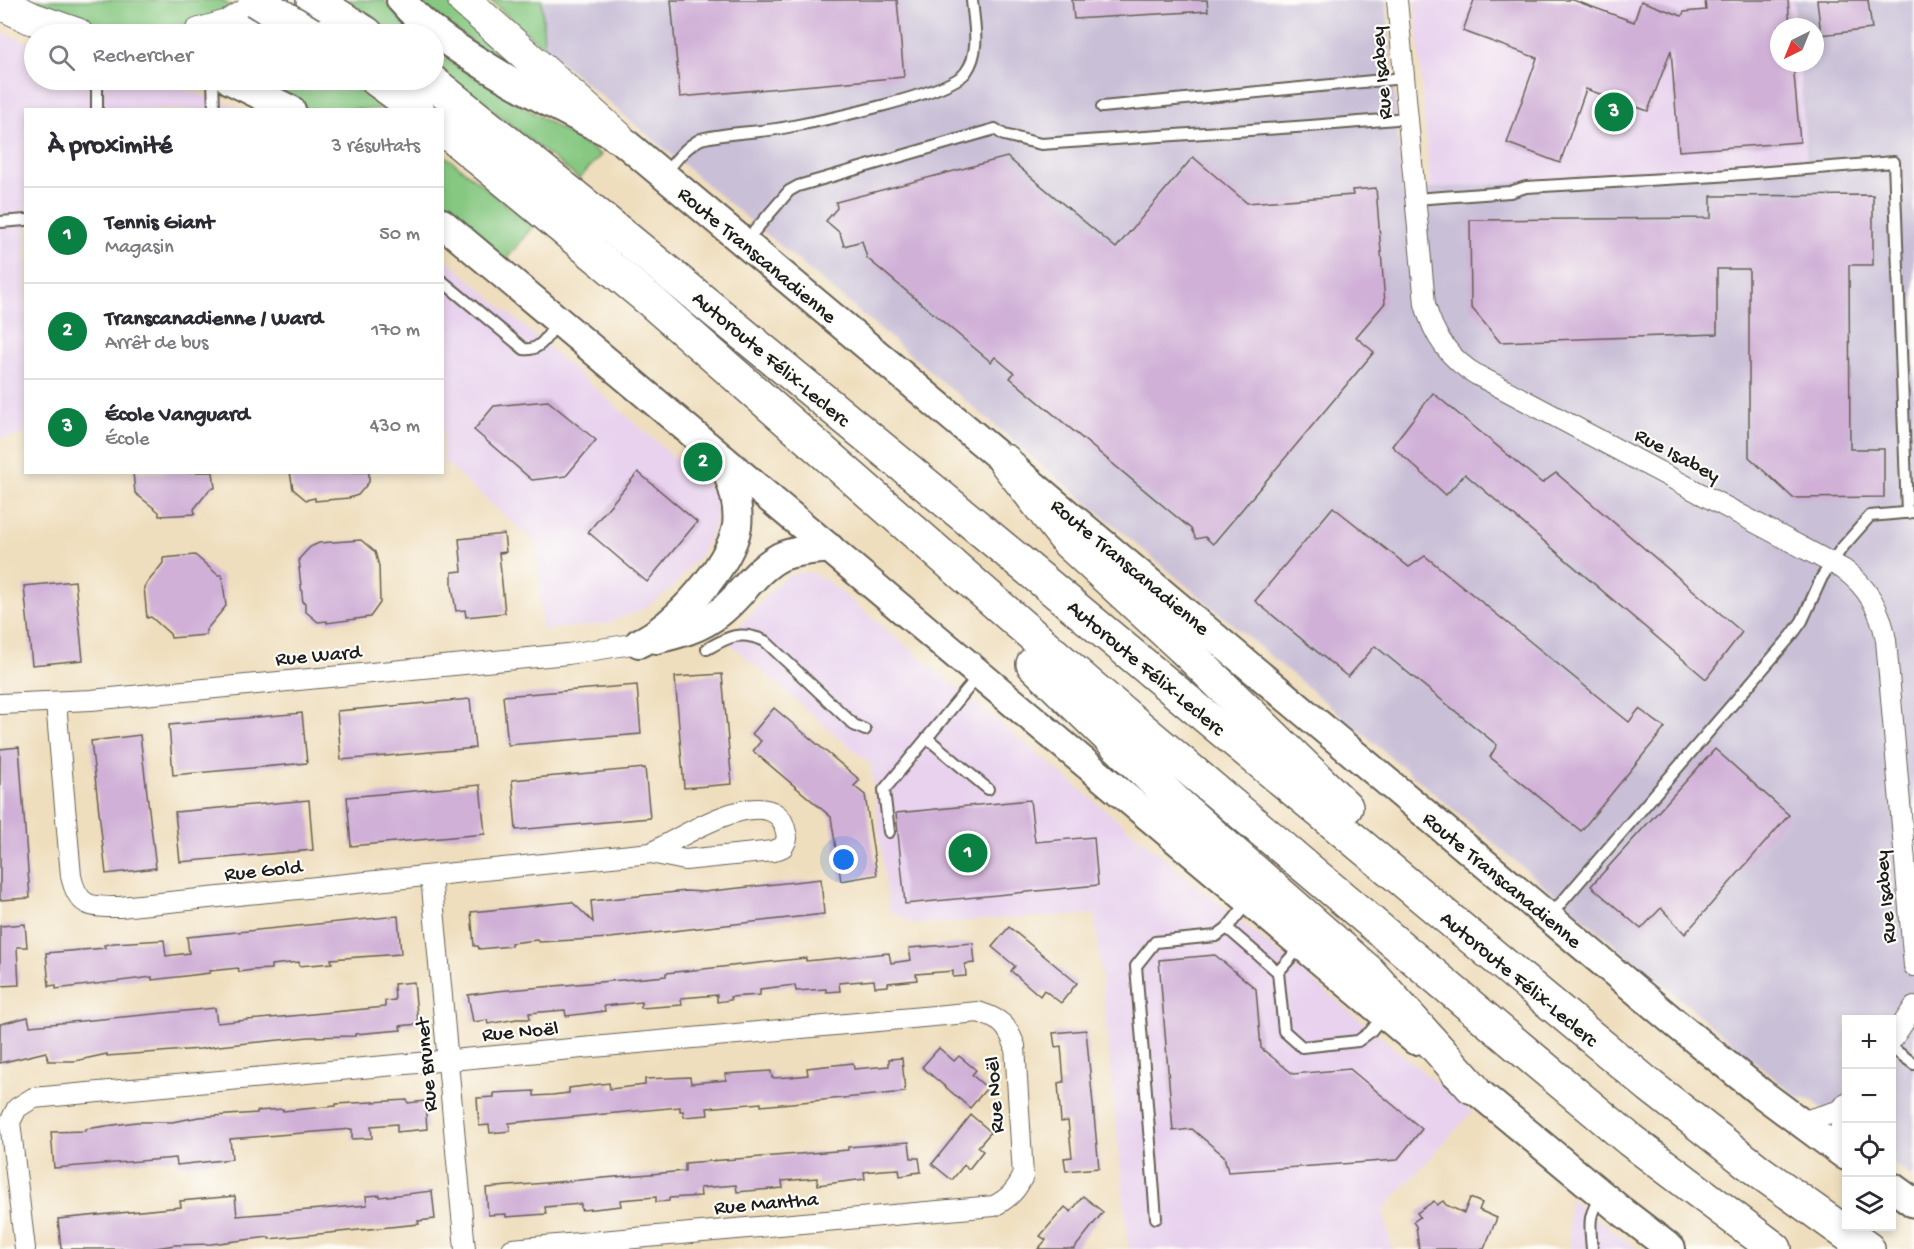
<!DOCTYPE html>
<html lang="fr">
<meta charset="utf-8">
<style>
body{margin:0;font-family:"Gochi Hand",sans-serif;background:#f7f7f7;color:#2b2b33}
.controls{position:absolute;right:18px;bottom:18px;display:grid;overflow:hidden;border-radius:0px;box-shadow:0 3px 9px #0003}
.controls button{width:54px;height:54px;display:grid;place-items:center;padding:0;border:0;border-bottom:2px solid #e1e1e2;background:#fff;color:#2b2b33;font:30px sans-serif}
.compass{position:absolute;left:1770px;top:18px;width:54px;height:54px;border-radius:50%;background:#fff;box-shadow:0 3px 9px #0003;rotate:223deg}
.you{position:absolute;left:844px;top:860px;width:21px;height:21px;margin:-15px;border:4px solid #fff;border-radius:50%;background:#1a73e8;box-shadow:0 0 0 9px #1a73e833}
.badge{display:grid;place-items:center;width:39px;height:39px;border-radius:50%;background:#0b8043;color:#fff;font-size:20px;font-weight:700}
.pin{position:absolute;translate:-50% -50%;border:3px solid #fff;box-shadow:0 2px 6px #0006}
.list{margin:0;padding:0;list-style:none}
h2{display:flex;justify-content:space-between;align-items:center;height:78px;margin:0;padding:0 24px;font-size:26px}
h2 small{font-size:20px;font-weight:400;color:#7c7c81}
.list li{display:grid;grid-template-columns:39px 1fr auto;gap:18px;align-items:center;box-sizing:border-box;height:96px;padding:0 24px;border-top:2px solid #e1e1e2}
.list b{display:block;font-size:22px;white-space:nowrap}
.list p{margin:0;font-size:20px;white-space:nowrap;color:#7c7c81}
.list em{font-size:20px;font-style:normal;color:#7c7c81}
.icon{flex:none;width:33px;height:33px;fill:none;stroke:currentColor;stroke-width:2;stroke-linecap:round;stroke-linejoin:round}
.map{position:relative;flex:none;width:1914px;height:1249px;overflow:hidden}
.search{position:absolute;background:#fff;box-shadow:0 3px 9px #0003;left:24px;top:24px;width:420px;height:66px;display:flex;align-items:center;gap:15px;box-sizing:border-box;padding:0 21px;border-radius:33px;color:#7c7c81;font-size:22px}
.panel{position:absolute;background:#fff;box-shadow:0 3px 9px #0003;left:24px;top:108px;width:420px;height:366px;border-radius:0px}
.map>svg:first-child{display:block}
.built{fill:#e8d2ee}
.industrial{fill:#c9bfd7}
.green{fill:#86c881;stroke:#51724e;stroke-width:1.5}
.building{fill:#d0b0d7}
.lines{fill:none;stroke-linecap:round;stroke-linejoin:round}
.lane-casing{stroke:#666054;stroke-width:14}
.street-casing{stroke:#666054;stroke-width:22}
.secondary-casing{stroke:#666054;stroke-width:32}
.primary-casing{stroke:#666054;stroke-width:34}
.highway-casing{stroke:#666054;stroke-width:36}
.lane{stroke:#fff;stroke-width:10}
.street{stroke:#fff;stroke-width:20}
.secondary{stroke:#fff;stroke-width:28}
.primary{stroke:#fff;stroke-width:32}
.highway{stroke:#fff;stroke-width:33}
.highway-bridge-casing{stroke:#666054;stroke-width:36;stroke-linecap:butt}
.highway-bridge{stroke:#fff;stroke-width:33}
.labels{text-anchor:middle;stroke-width:4.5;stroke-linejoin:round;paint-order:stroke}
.street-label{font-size:21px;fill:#1c1c1c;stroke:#fdfcf7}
</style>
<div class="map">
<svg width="1914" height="1249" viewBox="0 0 1914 1249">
<rect width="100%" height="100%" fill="#fdfcf7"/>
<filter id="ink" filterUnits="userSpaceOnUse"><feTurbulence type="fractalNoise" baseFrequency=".0167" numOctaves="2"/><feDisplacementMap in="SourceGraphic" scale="12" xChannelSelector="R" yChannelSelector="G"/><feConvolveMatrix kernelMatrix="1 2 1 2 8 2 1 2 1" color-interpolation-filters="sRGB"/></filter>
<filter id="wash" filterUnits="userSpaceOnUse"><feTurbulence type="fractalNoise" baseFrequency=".008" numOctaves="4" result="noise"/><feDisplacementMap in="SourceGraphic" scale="24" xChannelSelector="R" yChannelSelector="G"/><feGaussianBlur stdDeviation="1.35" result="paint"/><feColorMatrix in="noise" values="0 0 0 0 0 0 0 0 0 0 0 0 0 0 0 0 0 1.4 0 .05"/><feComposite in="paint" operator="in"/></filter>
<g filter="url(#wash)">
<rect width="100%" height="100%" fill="#efdebd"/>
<g class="built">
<polygon points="1415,0 1794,0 1796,27 1779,27 1779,63 1799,63 1807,162 1430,189"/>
<polygon points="0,31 34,45 34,80 155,80 244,109 26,110 25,435 0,438"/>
<polygon points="443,256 714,492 717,514 712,532 700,555 670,590 643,609 605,624 542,630 537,544 443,461"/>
<polygon points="801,572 813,573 830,583 1472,1112 1383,1210 1392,1249 1129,1249 1095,914 915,924 889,910 871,765 727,641 777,584 788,576"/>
<polygon points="1568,1198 1638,1249 1570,1249"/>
</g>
<polygon class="industrial" points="542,0 1386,0 1403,195 1434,188 1807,162 1799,63 1815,63 1815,27 1796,27 1794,0 1914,0 1914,1178 1892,1163 1892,1020 1846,1020 1846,1126 1813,1101 1796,1096 544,48"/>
<g class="green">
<path d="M31 0H221L236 9C225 14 213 20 202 25 164 38 96 33 60 16 50 12 41 5 31 0Z"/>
<polygon points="342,0 384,0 413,34 393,34"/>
<polygon points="415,0 448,0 472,25 539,82 534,88"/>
<polygon points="490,0 542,0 544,48"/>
<polygon points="434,52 584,144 601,155 579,179 434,64"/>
<polygon points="246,80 343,80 387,109 309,109 295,101"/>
<polygon points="442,153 533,226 504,262 443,210"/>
</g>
<g id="blocks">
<g class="building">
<polygon points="671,0 897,0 904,77 680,97"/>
<polygon points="1072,0 1207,0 1208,11 1074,19"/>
<polygon points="1474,0 1573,0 1634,22 1641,1 1682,16 1684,12 1706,10 1705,0 1788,0 1790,27 1779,27 1779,63 1793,63 1800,142 1679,151 1671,50 1648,111 1586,89 1560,163 1507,143 1537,58 1463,31"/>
<polygon points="1817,0 1868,0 1872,29 1821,35"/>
<polygon points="1007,157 1116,248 1193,157 1247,203 1353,195 1352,190 1376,188 1385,303 1356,337 1374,352 1213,544 1205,537 1196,539 1191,529 1010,378 1014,373 995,357 991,362 867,258 862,241 844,246 840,233 826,221 837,208 836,202"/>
<polygon points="1873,195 1873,265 1849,265 1850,449 1884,449 1884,497 1793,498 1749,457 1749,269 1717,269 1717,334 1500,342 1471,307 1470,220 1711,218 1711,196"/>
<polygon points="1433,393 1542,483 1556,473 1742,632 1706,679 1465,474 1446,495 1392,446"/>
<polygon points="548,401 596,440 566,476 532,480 474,430 494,406"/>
<polygon points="133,472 213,472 215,488 210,489 194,509 195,514 159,516 159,512 135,493"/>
<polygon points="290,472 369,472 369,482 358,495 349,498 315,501 315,498 306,500 293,489"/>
<polygon points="638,472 697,522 647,582 588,532"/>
<polygon points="1333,507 1409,567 1425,556 1629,722 1639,709 1665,728 1581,831 1490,757 1497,745 1375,646 1348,677 1255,601"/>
<polygon points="504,534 506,552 499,553 505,613 466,617 465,610 456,611 452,586 452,572 462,571 459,539"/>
<polygon points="361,540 375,552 379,566 380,603 370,617 327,623 327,621 318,622 305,611 305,603 303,603 299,568 300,568 299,559 310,547 319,543"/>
<polygon points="195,555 218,575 222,575 226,606 206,630 206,635 171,638 170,634 151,617 147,618 144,587 163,563 163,558"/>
<polygon points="75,581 83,660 32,665 24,586"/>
<polygon points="722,674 732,784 684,788 675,677"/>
<polygon points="637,685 641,734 508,745 503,696"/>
<polygon points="470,699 475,748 341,760 337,711"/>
<polygon points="774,708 860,780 854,786 865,795 877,875 841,881 831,817 753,751 761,741 752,734"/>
<polygon points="302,713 307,763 173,775 169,725"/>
<polygon points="140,735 156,868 106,874 91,741"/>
<polygon points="19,747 30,898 0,900 0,749"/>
<polygon points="1715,749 1789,815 1685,934 1661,908 1641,929 1591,886"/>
<polygon points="645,768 650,818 516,830 512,780"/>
<polygon points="480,785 485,834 351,846 347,797"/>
<polygon points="309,800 313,850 180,862 175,812"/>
<polygon points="1030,800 1035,842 1094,837 1098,885 905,904 896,813"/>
<polygon points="821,879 824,914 610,938 539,942 537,940 511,943 511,946 479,949 478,946 474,946 471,912 572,902 593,922 591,901 686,891 703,892 739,888"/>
<polygon points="398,916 401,954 331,959 332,963 299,966 299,962 271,965 271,969 253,970 239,972 238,968 210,971 210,973 152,980 152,977 56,989 56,985 49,986 46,953 105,948 104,945 114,943 164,940 166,956 189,953 187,937"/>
<polygon points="25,924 27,947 17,947 19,985 0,986 0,926"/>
<polygon points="1009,927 1077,983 1061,1003 1044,990 1040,996 1011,971 1015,966 992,947"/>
<polygon points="973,943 975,963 965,964 966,976 953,977 953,971 916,974 917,980 888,983 888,986 875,987 874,980 839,983 840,991 826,992 826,989 796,991 795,985 777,987 760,989 760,995 730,997 731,1000 717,1002 717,995 681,998 682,1005 641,1008 641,1002 623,1004 604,1006 605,1011 566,1016 565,1010 529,1013 530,1019 517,1019 488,1024 487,1020 473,1022 468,995 497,991 666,976 666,973 806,958 806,961 889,953 891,963 911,960 909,948"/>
<polygon points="1215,955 1256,989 1261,1048 1293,1074 1350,1069 1422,1129 1397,1160 1228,1172 1224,1156 1192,1129 1173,1131 1159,960"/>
<polygon points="414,982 418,1024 400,1026 401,1030 355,1034 355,1036 309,1037 219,1046 200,1049 107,1056 107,1054 75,1061 48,1061 46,1052 0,1063 0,1024 28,1017 30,1026 215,1008 217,1023 385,1007 385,1001 395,1000 394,984"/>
<polygon points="1086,1030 1099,1168 1066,1171 1064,1158 1072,1157 1068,1121 1061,1122 1058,1083 1064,1082 1061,1046 1055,1047 1053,1033"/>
<polygon points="939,1048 954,1061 959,1056 976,1070 972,1075 987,1088 970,1108 922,1067"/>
<polygon points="902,1058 905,1092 761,1106 761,1103 707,1108 708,1115 684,1117 683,1111 680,1111 680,1107 509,1123 510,1131 490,1133 489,1125 479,1126 477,1098 494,1097 494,1093 534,1091 534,1096 552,1095 569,1093 569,1088 609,1083 610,1089 645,1085 645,1079 690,1077 691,1083 726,1080 725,1074 771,1071 772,1078 790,1077 808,1075 807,1068 853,1063 854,1069 889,1066 889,1059"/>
<polygon points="407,1100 408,1103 425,1101 427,1129 397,1132 397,1124 371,1126 372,1138 352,1139 352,1129 230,1139 232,1159 177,1165 176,1158 54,1168 51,1132 85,1131 85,1129 136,1122 172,1122 199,1117 257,1113 257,1111 283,1109 283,1111 336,1106 336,1104"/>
<polygon points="971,1115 991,1132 978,1147 983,1151 969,1169 964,1165 952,1180 932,1164"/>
<polygon points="909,1142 911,1158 919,1158 921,1172 913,1173 913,1174 900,1176 899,1169 882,1170 864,1172 865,1179 818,1185 817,1178 782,1181 783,1188 737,1192 736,1185 700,1188 701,1196 669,1198 669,1201 656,1202 656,1197 620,1200 621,1206 594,1209 581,1210 581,1204 545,1207 546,1214 506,1217 506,1214 488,1215 486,1188 685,1171 685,1163 848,1150 848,1147"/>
<polygon points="432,1191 435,1219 418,1221 419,1224 269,1239 269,1237 211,1244 175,1245 150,1249 61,1249 58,1219 181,1207 180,1201 235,1196 237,1216 367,1205 366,1196 380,1195 380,1197"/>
<polygon points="1083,1196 1103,1212 1074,1249 1038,1249 1046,1240 1040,1236 1065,1207 1071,1212"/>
<polygon points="1470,1198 1482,1203 1479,1210 1497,1218 1484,1249 1419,1249 1416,1226 1413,1222 1420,1217 1417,1213 1434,1201 1437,1205 1443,1201 1446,1205 1464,1213"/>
</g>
</g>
</g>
<g filter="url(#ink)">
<use href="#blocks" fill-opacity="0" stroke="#666054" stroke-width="1.5"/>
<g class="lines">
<g class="lane-casing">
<g id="lane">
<polyline points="213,80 214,110"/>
<polyline points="1102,107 1404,78"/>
<polyline points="97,110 97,80"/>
<path d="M664 175C675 161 685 147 701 139 729 132 759 133 788 127 820 121 950 94 966 72 981 51 974 24 972 0"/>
<polyline points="1415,199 1510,192 1526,187 1717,176 1894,162 1907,513"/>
<polyline points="0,222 26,220"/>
<polyline points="745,242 789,191 798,186 995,129 1004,135 1041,144 1310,126 1408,118"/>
<path d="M442 281 524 349C541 352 549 333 558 321"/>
<path d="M707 649C728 637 739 630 765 641L854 725 865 730"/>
<polyline points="979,675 927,738 988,789"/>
<polyline points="889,832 884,790 927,738"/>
<polyline points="1249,901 1227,928 1278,972 1301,946"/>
<polyline points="1549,917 1792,635 1802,621 1822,577 1841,549 1870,516 1914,512"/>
<polyline points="1278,972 1284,1031 1302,1047 1358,1041 1370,1032 1384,1015"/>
<polyline points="1892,1048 1914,1064"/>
<polyline points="1156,1218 1136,966 1155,942 1216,936 1227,928"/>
<path d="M1592 1249C1590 1224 1587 1216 1602 1195"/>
</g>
</g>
<g class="street-casing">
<g id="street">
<path d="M1397 0 1425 304C1433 335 1449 359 1477 375L1843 569C1867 586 1881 611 1886 640L1914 966"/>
<path d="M56 703 71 876C78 908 91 907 120 907L651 853 685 860 773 851 783 847 787 839C786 830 784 819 776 814 747 794 677 839 651 853"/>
<polyline points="0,704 91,700 568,654 639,643"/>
<polyline points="431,876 465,1249"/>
<polyline points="1892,1040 1914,1007"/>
<polyline points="1800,1122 1841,1110"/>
<polyline points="1840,1151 1841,1110 1846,1103"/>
<path d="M25 1249 10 1122 17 1108 33 1098 978 1012C1000 1019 1007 1024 1015 1046L1023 1176C1016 1191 1009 1198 994 1206L512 1249"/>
</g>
</g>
<g class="secondary-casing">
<g id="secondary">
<path d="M401 0C425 28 453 46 484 65 527 92 572 114 618 137L1675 1023 1761 1093 1846 1156"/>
<polyline points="230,80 291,110"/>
<polyline points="442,223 1415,1040"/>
<path d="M656 639C678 634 701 628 719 613 741 596 755 570 780 557 795 550 814 550 830 548"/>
<path d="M639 643C674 628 731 564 737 526 740 502 730 480 723 459"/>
<polyline points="1455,1073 1619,1209 1671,1249"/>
<polyline points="1892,1187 1914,1203"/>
</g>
</g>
<g class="primary-casing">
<g id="primary">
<polyline points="464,0 618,137"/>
<polyline points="0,3 31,18 77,34"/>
<polyline points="200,34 228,26 273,0"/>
</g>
</g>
<g class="highway-casing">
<g id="highway">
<polyline points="313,0 367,34"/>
<polyline points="377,80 418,110"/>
<polyline points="430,80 631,242 1020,562 1650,1086 1760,1172 1868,1249"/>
<polyline points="442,128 652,302 1086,682 1525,1052 1630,1140 1775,1249"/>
<polyline points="1005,461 1068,542 1183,648 1346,807"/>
<polyline points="1033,664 1182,808 1369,972 1472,1087"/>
</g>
</g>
<use href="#lane" class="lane"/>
<use href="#street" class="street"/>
<use href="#secondary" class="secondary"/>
<use href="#primary" class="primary"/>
<use href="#highway" class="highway"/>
<g class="highway-bridge-casing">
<polyline id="highway-bridge" points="255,0 311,34"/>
</g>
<use href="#highway-bridge" class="highway-bridge"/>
</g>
</g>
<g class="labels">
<g class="street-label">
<text transform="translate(1380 73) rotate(-95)" y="7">Rue Isabey</text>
<text transform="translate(758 254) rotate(40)" y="7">Route Transcanadienne</text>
<text transform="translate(772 358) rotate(40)" y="7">Autoroute Félix-Leclerc</text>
<text transform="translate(1678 454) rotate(28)" y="7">Rue Isabey</text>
<text transform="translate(1131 566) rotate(40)" y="7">Route Transcanadienne</text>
<text transform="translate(318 654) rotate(-5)" y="7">Rue Ward</text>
<text transform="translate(1147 667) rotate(40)" y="7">Autoroute Félix-Leclerc</text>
<text transform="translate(263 869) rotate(-6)" y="7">Rue Gold</text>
<text transform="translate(1503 879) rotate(40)" y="7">Route Transcanadienne</text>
<text transform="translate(1884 897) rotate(-95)" y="7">Rue Isabey</text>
<text transform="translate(1520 978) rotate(40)" y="7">Autoroute Félix-Leclerc</text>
<text transform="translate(520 1030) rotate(-5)" y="7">Rue Noël</text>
<text transform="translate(425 1065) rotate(-95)" y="7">Rue Brunet</text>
<text transform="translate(993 1095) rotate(-94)" y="7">Rue Noël</text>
<text transform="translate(766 1202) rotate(-5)" y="7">Rue Mantha</text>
</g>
</g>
</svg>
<div class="controls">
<button>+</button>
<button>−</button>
<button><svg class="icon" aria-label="locate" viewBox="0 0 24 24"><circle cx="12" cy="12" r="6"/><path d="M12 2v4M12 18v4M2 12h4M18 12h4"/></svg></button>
<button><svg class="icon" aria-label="layers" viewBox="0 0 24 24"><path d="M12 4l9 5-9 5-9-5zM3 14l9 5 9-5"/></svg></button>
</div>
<svg class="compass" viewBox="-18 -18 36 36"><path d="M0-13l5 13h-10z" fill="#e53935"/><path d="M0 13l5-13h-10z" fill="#7c7c81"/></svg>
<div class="you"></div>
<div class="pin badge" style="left:968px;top:853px">1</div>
<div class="pin badge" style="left:703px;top:462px">2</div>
<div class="pin badge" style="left:1614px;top:112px">3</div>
<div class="search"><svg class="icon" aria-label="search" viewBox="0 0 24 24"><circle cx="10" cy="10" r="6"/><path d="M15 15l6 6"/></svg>Rechercher</div>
<section class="panel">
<h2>À proximité<small>3 résultats</small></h2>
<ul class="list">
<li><span class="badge">1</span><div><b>Tennis Giant</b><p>Magasin</p></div><em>50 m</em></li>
<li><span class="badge">2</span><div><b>Transcanadienne / Ward</b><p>Arrêt de bus</p></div><em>170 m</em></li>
<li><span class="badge">3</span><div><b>École Vanguard</b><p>École</p></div><em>430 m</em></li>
</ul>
</section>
</div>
